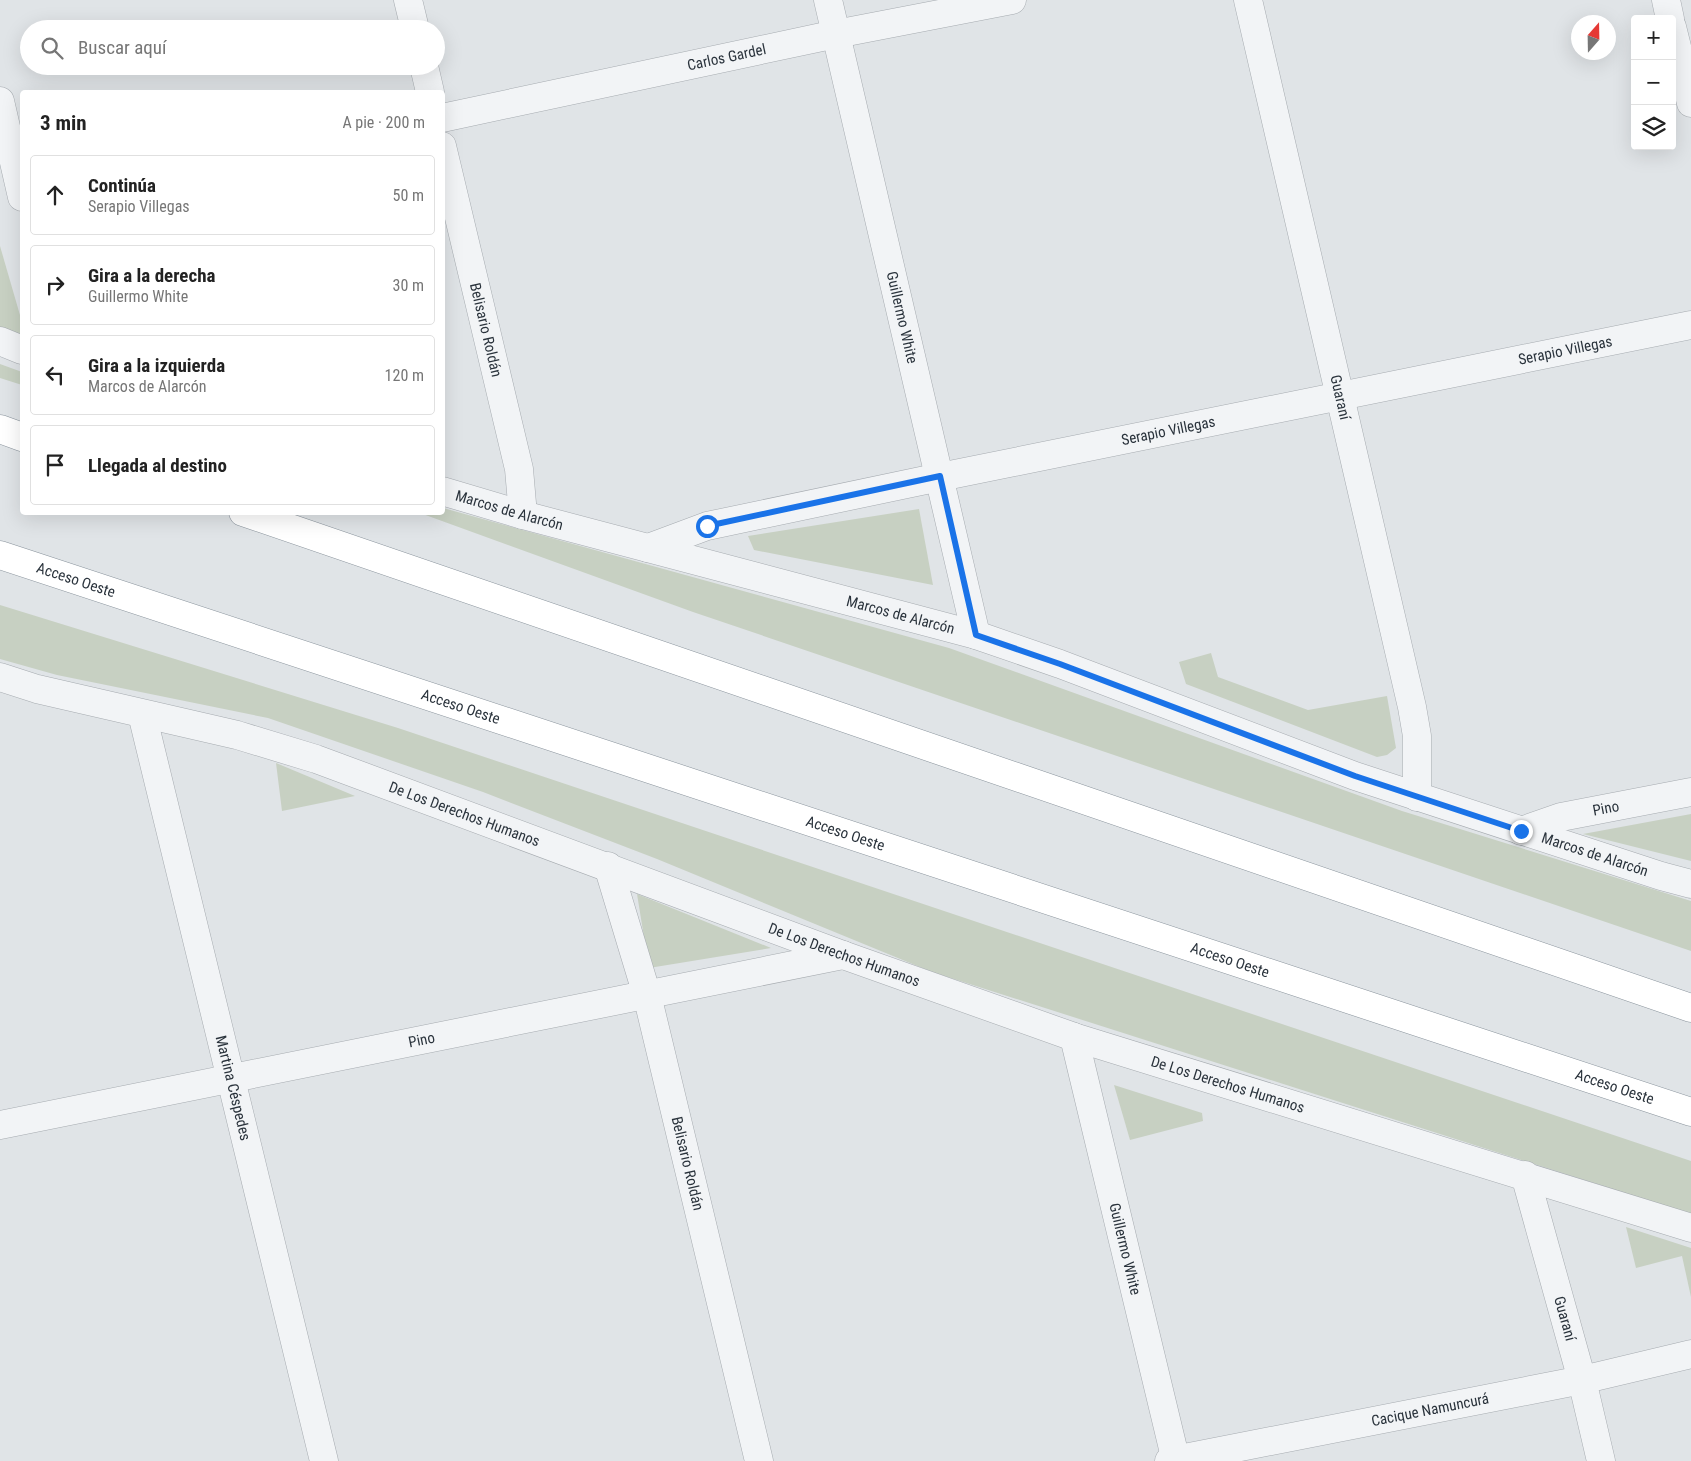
<!DOCTYPE html>
<html lang="es">
<meta charset="utf-8">
<style>
body{margin:0;font-family:"Roboto Condensed",sans-serif;background:#f2f2f2;color:#222}
.controls{position:absolute;right:15px;top:15px;display:grid;overflow:hidden;border-radius:5px;box-shadow:0 5px 20px #0002}
.controls button{width:45px;height:45px;display:grid;place-items:center;padding:0;border:0;border-bottom:1px solid #e0e0e0;background:#fff;color:#222;font:25px sans-serif}
.compass{position:absolute;left:1571px;top:15px;width:45px;height:45px;border-radius:50%;background:#fff;box-shadow:0 5px 20px #0002;rotate:20deg}
.stop{position:absolute;width:15px;height:15px;margin:-11px;border:4px solid #1a73e8;border-radius:50%;background:#fff}
.stop.end{background:#1a73e8;border-color:#fff;box-shadow:0 1px 5px #0008}
.list{margin:0;padding:0;list-style:none}
h2{display:flex;justify-content:space-between;align-items:center;height:65px;margin:0;padding:0 20px;font-size:21px}
h2 small{font-size:16px;font-weight:400;color:#767676}
.list li{display:grid;grid-template-columns:32px 1fr auto;gap:15px;align-items:center;box-sizing:border-box;height:80px;margin:0 10px 10px;padding:0 10px;border:1px solid #e0e0e0;border-radius:5px}
.list b{display:block;font-size:19px;white-space:nowrap}
.list p{margin:0;font-size:16px;white-space:nowrap;color:#767676}
.list em{font-size:16px;font-style:normal;color:#767676}
.icon{flex:none;width:28px;height:28px;fill:none;stroke:currentColor;stroke-width:2;stroke-linecap:round;stroke-linejoin:round}
.map{position:relative;flex:none;width:1691px;height:1461px;overflow:hidden}
.search{position:absolute;background:#fff;box-shadow:0 5px 20px #0002;left:20px;top:20px;width:425px;height:55px;display:flex;align-items:center;gap:12px;box-sizing:border-box;padding:0 18px;border-radius:28px;color:#767676;font-size:19px}
.panel{position:absolute;background:#fff;box-shadow:0 5px 20px #0002;left:20px;top:90px;width:425px;height:425px;border-radius:5px}
.map>svg:first-child{display:block}
.green{fill:#c7d0c2}
.lines{fill:none;stroke-linecap:round;stroke-linejoin:round}
.minor-casing{stroke:#a6abb0;stroke-width:29}
.tertiary-casing{stroke:#a6abb0;stroke-width:29}
.motorway-casing{stroke:#89939c;stroke-width:29}
.minor{stroke:#f2f4f6;stroke-width:28}
.tertiary{stroke:#f2f4f6;stroke-width:28}
.motorway{stroke:#fff;stroke-width:28}
.route{stroke:#1a73e8;stroke-width:6}
.labels{text-anchor:middle;stroke-width:5;stroke-linejoin:round;paint-order:stroke}
.street-label{font-size:15px;fill:#2a333c;stroke:#eff2f5}
</style>
<div class="map">
<svg width="1691" height="1461" viewBox="0 0 1691 1461">
<rect width="100%" height="100%" fill="#e0e4e7"/>
<g class="green">
<polygon points="0,246 22,322 22,338 0,327"/>
<polygon points="0,364 22,372 22,385 0,378"/>
<polygon points="443,508 949,648 1402,811 1691,901 1691,951 693,612 420,513 442,512"/>
<polygon points="919,509 933,585 754,550 748,536"/>
<polygon points="0,605 398,728 1691,1161 1691,1214 932,972 657,859 483,792 268,718 57,675 0,659"/>
<polygon points="1211,653 1218,677 1308,710 1387,696 1396,748 1387,755 1377,757 1186,684 1179,662"/>
<polygon points="276,763 355,796 282,811"/>
<polygon points="1691,814 1691,861 1583,834"/>
<polygon points="637,894 771,948 649,968"/>
<polygon points="1114,1085 1202,1113 1203,1121 1130,1140"/>
<polygon points="1626,1227 1691,1248 1691,1297 1682,1256 1636,1268"/>
</g>
<g class="lines">
<g class="minor-casing">
<g id="minor">
<polyline points="408,0 415,29"/>
<path id="s1" d="M828 0 976 635"/>
<path id="s2" d="M1248 0 1412 707 1417 736V797"/>
<polyline points="1666,0 1670,19"/>
<polyline points="1672,27 1691,103"/>
<polyline points="424,66 430,92"/>
<polyline points="0,101 22,197"/>
<path id="s3" d="M442 118 836 34 1012 0"/>
<path id="s4" d="M442 146 519 469 523 515"/>
<path id="s5" d="M648 548 707 526 940 477 1691 325"/>
<path id="s6" d="M0 677 37 689 237 735 316 759 843 955 1074 1037 1691 1228"/>
<path id="s7" d="M142 714 324 1461"/>
<path id="s8" d="M1521 831 1561 817 1691 792"/>
<path id="s9" d="M608 866 647 995 759 1461"/>
<path id="s10" d="M1074 1037 1176 1461"/>
<path id="s11" d="M0 1125 843 955"/>
<path id="s12" d="M1525 1175 1582 1380 1601 1461"/>
<path id="s13" d="M1169 1461 1582 1380 1691 1354"/>
</g>
</g>
<g class="tertiary-casing">
<g id="tertiary">
<polyline points="0,341 22,350"/>
<path id="s14" d="M442 491 523 515 976 635 1060 664 1355 776 1661 876 1691 884"/>
</g>
</g>
<g class="motorway-casing">
<g id="motorway">
<polyline points="0,429 22,437"/>
<polyline points="243,512 1691,1008"/>
<path id="s15" d="M0 555 1691 1112"/>
</g>
</g>
<use href="#minor" class="minor"/>
<use href="#tertiary" class="tertiary"/>
<use href="#motorway" class="motorway"/>
</g>
<g class="lines">
<polyline class="route" points="707,526 940,476 976,635 1060,664 1355,776 1521,831"/>
</g>
<g class="labels">
<g class="street-label">
<text dy="5" stroke="none"><textPath href="#s3" startOffset="291">Carlos Gardel</textPath></text>
<text dy="5" stroke="none"><textPath href="#s1" startOffset="326">Guillermo White</textPath></text>
<text dy="5" stroke="none"><textPath href="#s4" startOffset="189">Belisario Roldán</textPath></text>
<text dy="5" stroke="none"><textPath href="#s5" startOffset="939">Serapio Villegas</textPath></text>
<text dy="5" stroke="none"><textPath href="#s2" startOffset="408">Guaraní</textPath></text>
<text dy="5" stroke="none"><textPath href="#s5" startOffset="534">Serapio Villegas</textPath></text>
<text dy="5" stroke="none"><textPath href="#s14" startOffset="70">Marcos de Alarcón</textPath></text>
<text dy="5" stroke="none"><textPath href="#s15" startOffset="80">Acceso Oeste</textPath></text>
<text dy="5" stroke="none"><textPath href="#s14" startOffset="475">Marcos de Alarcón</textPath></text>
<text dy="5" stroke="none"><textPath href="#s15" startOffset="485">Acceso Oeste</textPath></text>
<text dy="5" stroke="none"><textPath href="#s8" startOffset="88">Pino</textPath></text>
<text dy="5" stroke="none"><textPath href="#s6" startOffset="485">De Los Derechos Humanos</textPath></text>
<text dy="5" stroke="none"><textPath href="#s15" startOffset="890">Acceso Oeste</textPath></text>
<text dy="5" stroke="none"><textPath href="#s14" startOffset="1210">Marcos de Alarcón</textPath></text>
<text dy="5" stroke="none"><textPath href="#s6" startOffset="890">De Los Derechos Humanos</textPath></text>
<text dy="5" stroke="none"><textPath href="#s15" startOffset="1295">Acceso Oeste</textPath></text>
<text dy="5" stroke="none"><textPath href="#s11" startOffset="430">Pino</textPath></text>
<text dy="5" stroke="none"><textPath href="#s6" startOffset="1295">De Los Derechos Humanos</textPath></text>
<text dy="5" stroke="none"><textPath href="#s7" startOffset="385">Martina Céspedes</textPath></text>
<text dy="5" stroke="none"><textPath href="#s15" startOffset="1700">Acceso Oeste</textPath></text>
<text dy="5" stroke="none"><textPath href="#s9" startOffset="308">Belisario Roldán</textPath></text>
<text dy="5" stroke="none"><textPath href="#s10" startOffset="218">Guillermo White</textPath></text>
<text dy="5" stroke="none"><textPath href="#s12" startOffset="149">Guaraní</textPath></text>
<text dy="5" stroke="none"><textPath href="#s13" startOffset="266">Cacique Namuncurá</textPath></text>
</g>
</g>
</svg>
<div class="controls">
<button>+</button>
<button>−</button>
<button><svg class="icon" aria-label="layers" viewBox="0 0 24 24"><path d="M12 4l9 5-9 5-9-5zM3 14l9 5 9-5"/></svg></button>
</div>
<svg class="compass" viewBox="-18 -18 36 36"><path d="M0-13l5 13h-10z" fill="#e53935"/><path d="M0 13l5-13h-10z" fill="#767676"/></svg>
<div class="stop" style="left:707px;top:526px"></div>
<div class="stop end" style="left:1521px;top:831px"></div>
<div class="search"><svg class="icon" aria-label="search" viewBox="0 0 24 24"><circle cx="10" cy="10" r="6"/><path d="M15 15l6 6"/></svg>Buscar aquí</div>
<section class="panel">
<h2>3 min<small>A pie · 200 m</small></h2>
<ul class="list">
<li><svg class="icon" aria-label="ahead" viewBox="0 0 24 24"><path d="M12 20V5M6 11l6-6 6 6"/></svg><div><b>Continúa</b><p>Serapio Villegas</p></div><em>50 m</em></li>
<li><svg class="icon" aria-label="right" viewBox="0 0 24 24"><path d="M7 20v-9h11M14 6l5 5-5 5"/></svg><div><b>Gira a la derecha</b><p>Guillermo White</p></div><em>30 m</em></li>
<li><svg class="icon" aria-label="left" viewBox="0 0 24 24"><path d="M17 20v-9H6M10 6l-5 5 5 5"/></svg><div><b>Gira a la izquierda</b><p>Marcos de Alarcón</p></div><em>120 m</em></li>
<li><svg class="icon" aria-label="arrive" viewBox="0 0 24 24"><path d="M6 21V4h12l-3 4 3 4H6"/></svg><div><b>Llegada al destino</b></div></li>
</ul>
</section>
</div>
